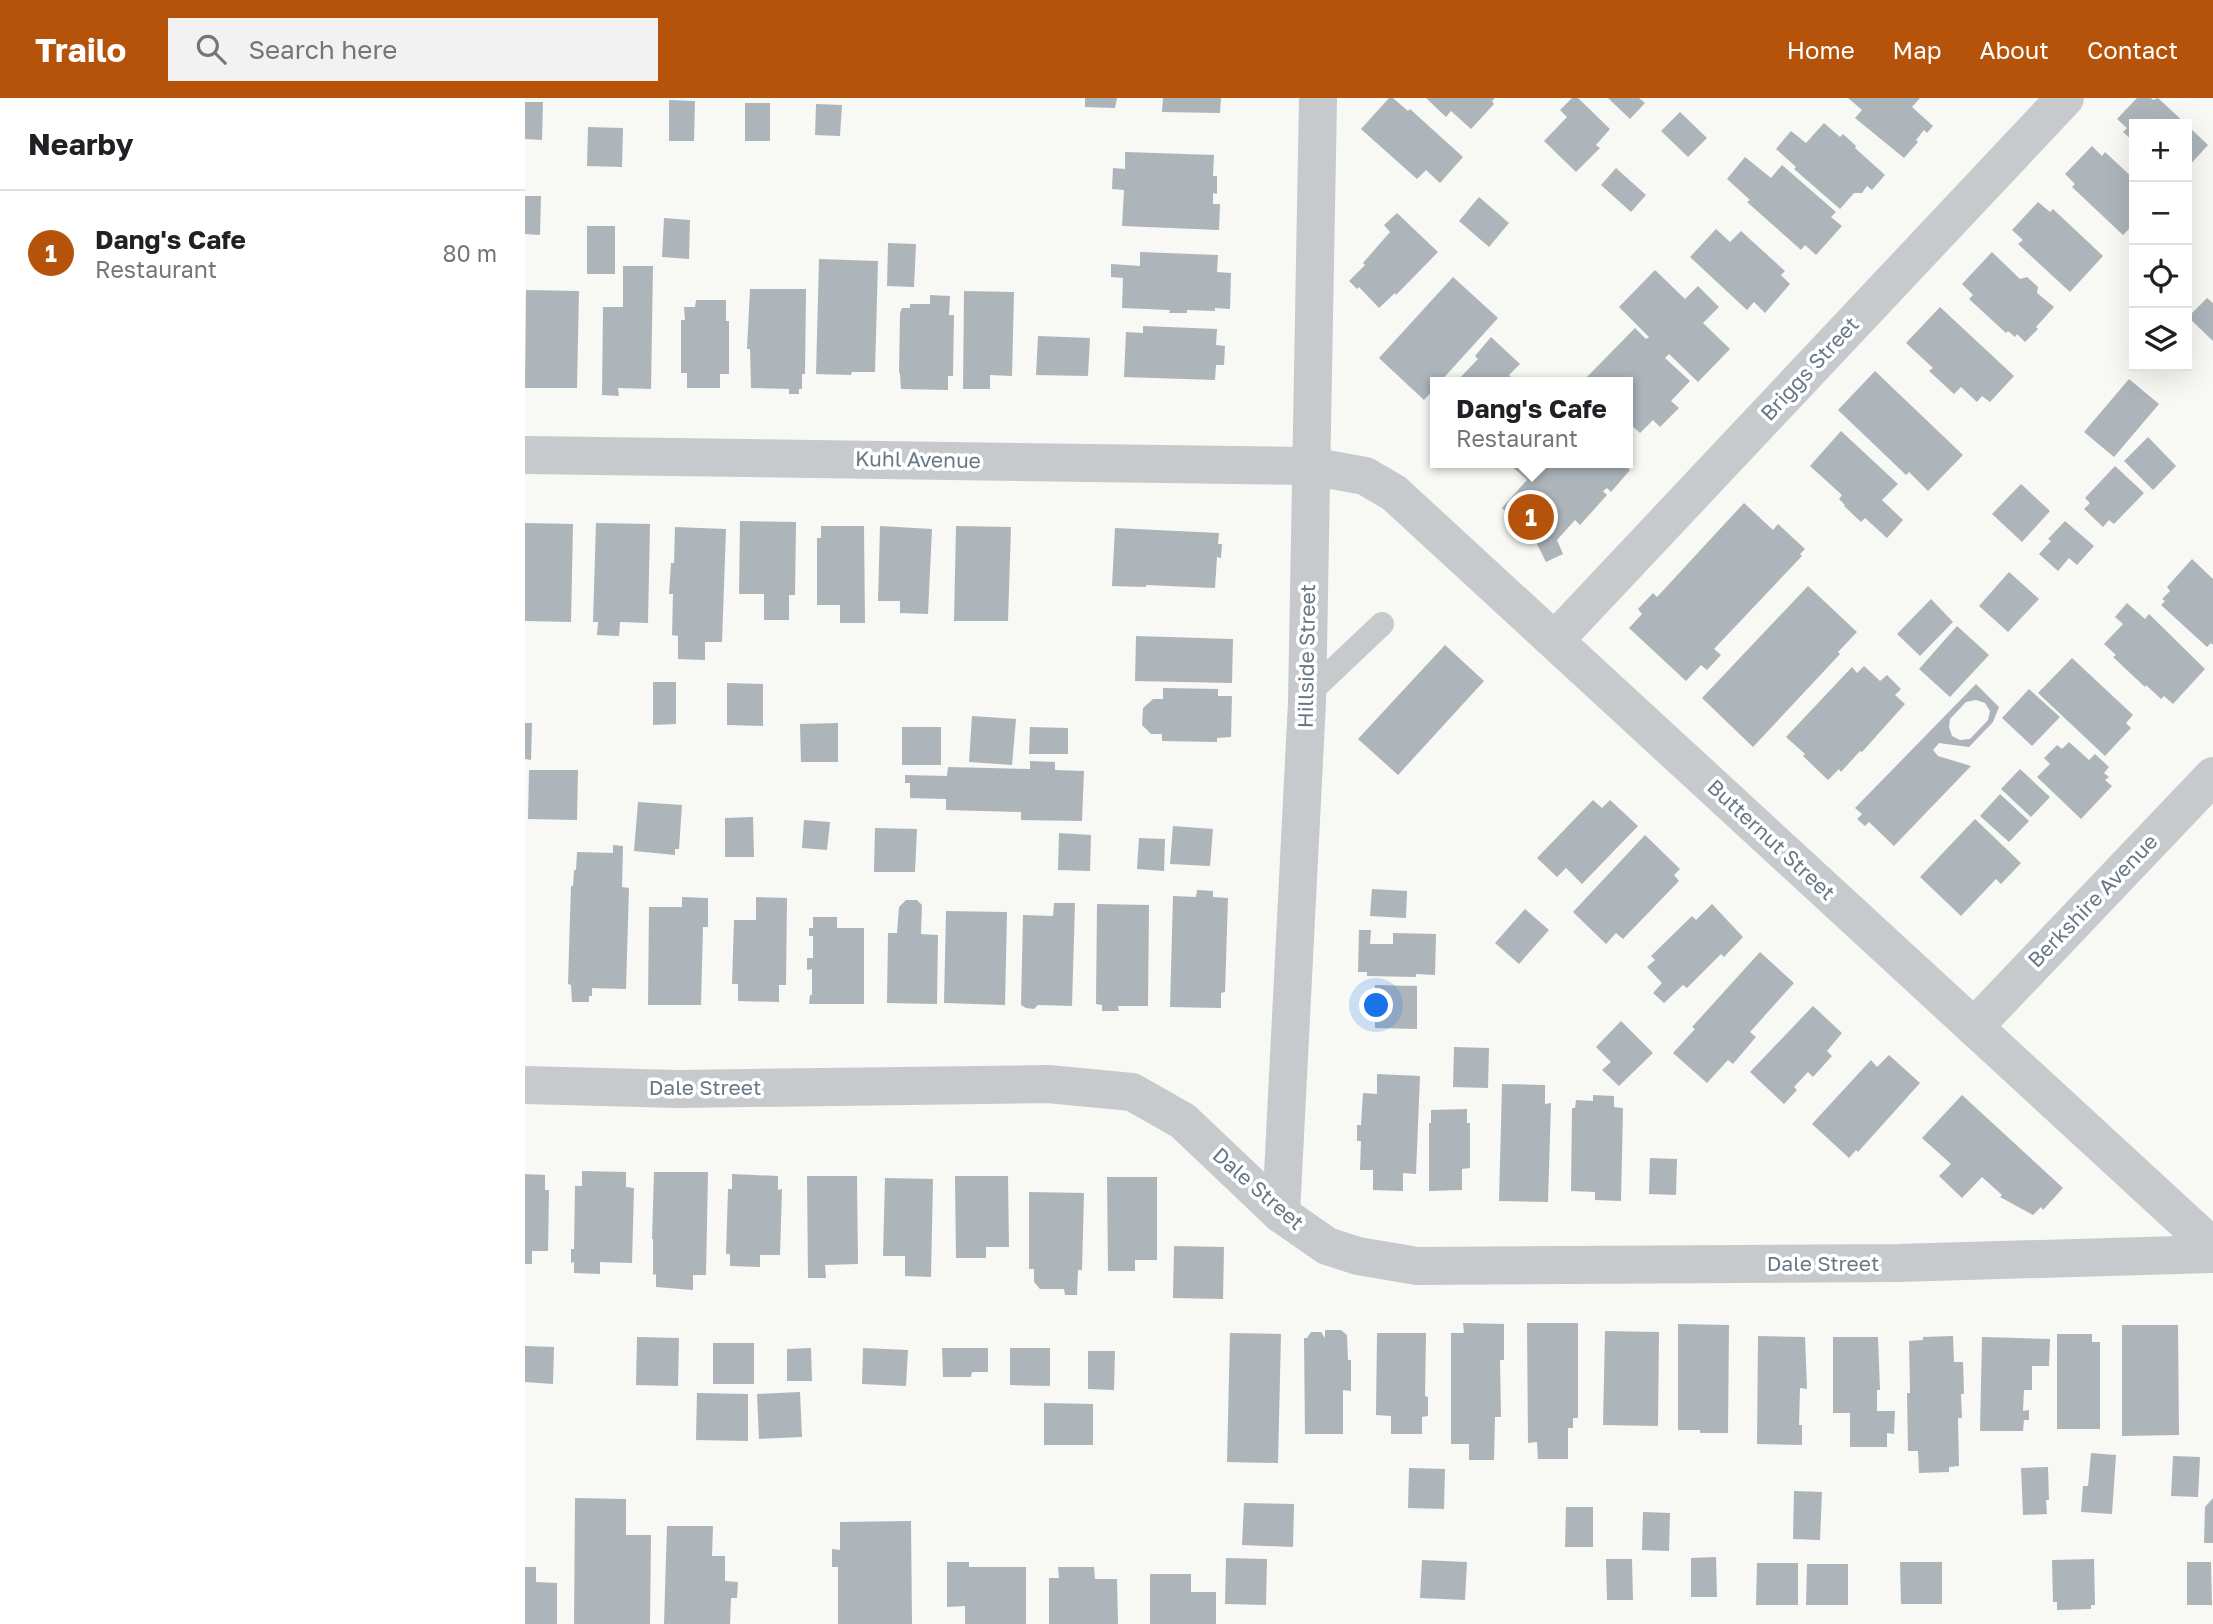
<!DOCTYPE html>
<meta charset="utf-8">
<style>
body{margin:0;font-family:"Golos Text",sans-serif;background:#f2f2f2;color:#202124}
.controls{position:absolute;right:21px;top:21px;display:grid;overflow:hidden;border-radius:0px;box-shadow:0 7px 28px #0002}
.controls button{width:63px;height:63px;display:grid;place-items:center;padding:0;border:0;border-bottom:2px solid #e0e0e0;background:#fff;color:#202124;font:35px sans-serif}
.you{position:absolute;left:852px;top:908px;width:24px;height:24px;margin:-18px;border:5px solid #fff;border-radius:50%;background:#1a73e8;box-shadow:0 0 0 10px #1a73e833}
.badge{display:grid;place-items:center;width:46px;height:46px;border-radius:50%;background:#b45309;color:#fff;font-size:23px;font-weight:700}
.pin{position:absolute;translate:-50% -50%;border:4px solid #fff;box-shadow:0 2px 7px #0006}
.popup{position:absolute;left:905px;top:279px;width:203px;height:91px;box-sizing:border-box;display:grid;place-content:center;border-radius:0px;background:#fff;filter:drop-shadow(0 2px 5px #0005);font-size:23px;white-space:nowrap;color:#757577}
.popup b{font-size:26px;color:#202124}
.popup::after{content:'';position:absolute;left:50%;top:100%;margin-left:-14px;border:14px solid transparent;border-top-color:#fff}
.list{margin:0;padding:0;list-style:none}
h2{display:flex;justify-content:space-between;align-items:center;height:91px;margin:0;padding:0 28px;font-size:30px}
h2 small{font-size:23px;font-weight:400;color:#757577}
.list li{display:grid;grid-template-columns:46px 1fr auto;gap:21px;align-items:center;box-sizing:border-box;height:126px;padding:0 28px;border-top:2px solid #e0e0e0}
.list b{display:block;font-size:26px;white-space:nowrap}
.list p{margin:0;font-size:23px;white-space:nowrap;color:#757577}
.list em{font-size:23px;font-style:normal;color:#757577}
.icon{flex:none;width:38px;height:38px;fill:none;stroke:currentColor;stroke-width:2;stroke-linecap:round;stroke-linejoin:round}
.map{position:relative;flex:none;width:1688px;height:1526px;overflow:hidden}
header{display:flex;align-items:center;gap:42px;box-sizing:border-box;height:98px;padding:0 35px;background:#b45309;color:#fff}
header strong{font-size:33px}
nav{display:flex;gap:38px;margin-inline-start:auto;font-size:24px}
.search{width:490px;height:63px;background:#f2f2f2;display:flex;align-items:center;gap:18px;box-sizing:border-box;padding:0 24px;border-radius:0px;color:#757577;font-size:26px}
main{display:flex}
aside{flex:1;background:#fff}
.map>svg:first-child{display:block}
.building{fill:#adb5bb;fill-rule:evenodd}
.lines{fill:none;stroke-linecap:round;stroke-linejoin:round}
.service{stroke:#c6cacd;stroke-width:24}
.minor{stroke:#c6cacd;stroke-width:38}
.labels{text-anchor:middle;stroke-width:7;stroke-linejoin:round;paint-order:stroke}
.street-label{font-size:21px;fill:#677887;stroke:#fff}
</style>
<header>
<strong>Trailo</strong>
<div class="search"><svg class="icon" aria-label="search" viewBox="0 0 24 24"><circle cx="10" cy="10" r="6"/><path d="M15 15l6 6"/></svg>Search here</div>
<nav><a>Home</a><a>Map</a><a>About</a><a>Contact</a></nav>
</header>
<main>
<aside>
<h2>Nearby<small></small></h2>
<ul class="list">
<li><span class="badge">1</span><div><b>Dang's Cafe</b><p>Restaurant</p></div><em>80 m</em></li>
</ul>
</aside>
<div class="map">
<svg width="1688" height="1526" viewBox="0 0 1688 1526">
<rect width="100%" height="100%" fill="#f8f8f5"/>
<g class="building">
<polygon points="560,0 592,0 590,10 560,9"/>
<polygon points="638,0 696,0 695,15 637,14"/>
<polygon points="864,0 868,0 883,13 885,11 938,59 915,85 901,72 892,81 836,31"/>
<polygon points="901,0 970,0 967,3 969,6 946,31 926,13 921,19"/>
<polygon points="1047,0 1053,0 1085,31 1071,47 1075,50 1051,74 1019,43 1042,19 1035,12"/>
<polygon points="1083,0 1114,0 1120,5 1105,21"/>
<polygon points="1323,0 1395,0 1387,9 1408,28 1402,35 1399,32 1391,42 1393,44 1379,60 1330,20 1337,12"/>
<polygon points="1612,0 1626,0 1628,2 1633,0 1661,26 1609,26 1609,44 1598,34 1602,30 1592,21"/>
<polygon points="144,2 170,3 169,43 144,43"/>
<polygon points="0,4 18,4 17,42 0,41"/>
<rect x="220" y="5" width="25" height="38"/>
<polygon points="291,6 317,7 315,38 290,37"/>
<polygon points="1155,14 1182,40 1163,59 1136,33"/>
<polygon points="1299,25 1315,39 1318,36 1331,48 1330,50 1360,77 1347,92 1342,88 1337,95 1329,95 1315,111 1269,71 1271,69 1251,51 1266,33 1281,45"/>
<polygon points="1662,27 1683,47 1662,70"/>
<polygon points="63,29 98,30 97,69 62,68"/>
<polygon points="1567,48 1577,58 1580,54 1609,81 1609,126 1598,137 1547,89 1550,86 1540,76"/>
<polygon points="600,54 689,57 688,78 692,78 692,96 688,95 688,106 695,106 694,132 597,128 599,92 587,91 588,70 600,71"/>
<polygon points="1220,59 1246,80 1257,67 1311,114 1306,119 1317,128 1291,157 1280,147 1276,152 1222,104 1225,102 1202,81"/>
<polygon points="1091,70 1121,97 1106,114 1076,87"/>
<polygon points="0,98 16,98 15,137 0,136"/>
<polygon points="954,99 984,125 964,149 934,123"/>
<polygon points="1513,104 1525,114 1528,111 1578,158 1545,194 1493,146 1498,142 1487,132"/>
<polygon points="872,115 913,154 871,197 870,195 854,210 834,189 832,191 824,183 840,167 838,165 865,134 859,127"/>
<polygon points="139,120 165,122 164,161 137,159"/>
<rect x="62" y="128" width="28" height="48"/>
<polygon points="1191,131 1205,144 1216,133 1260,173 1256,177 1265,186 1240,215 1229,204 1222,212 1165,159"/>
<polygon points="363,145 391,146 389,189 362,188"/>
<polygon points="615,154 693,157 692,174 706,175 705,211 690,210 690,213 662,212 662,215 644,215 645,212 597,210 598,180 586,179 586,166 615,168"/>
<polygon points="1467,154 1495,181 1502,179 1513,189 1512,195 1529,209 1511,229 1513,231 1500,244 1492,236 1490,239 1483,233 1481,235 1444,201 1448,197 1437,186"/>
<polygon points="294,161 353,163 350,274 327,274 326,277 291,276"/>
<polygon points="98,168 128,168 126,291 93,290 94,298 77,297 78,209 98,209"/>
<polygon points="1130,172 1160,201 1173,188 1194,209 1178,225 1205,251 1173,284 1144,256 1140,260 1165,283 1146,303 1154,310 1135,329 1128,322 1115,335 1102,323 1102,284 1062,284 1059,282 1110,230 1121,241 1124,239 1094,209"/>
<polygon points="928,179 973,220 915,284 910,284 910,290 899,302 854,260"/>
<polygon points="225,191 281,191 280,276 277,276 277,291 274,291 274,296 264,296 264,291 226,290 225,251 222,251"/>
<polygon points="1,192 54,193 52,290 0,290"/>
<polygon points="439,193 489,194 487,278 465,277 465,291 438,291"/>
<polygon points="405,197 425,198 424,217 429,217 428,278 423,278 423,292 376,291 375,276 374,275 375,215 377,210 385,210 385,206 405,206"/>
<polygon points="1682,200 1688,205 1688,243 1663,219"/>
<polygon points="171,202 201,202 201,223 204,223 204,276 195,276 195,290 162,290 162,275 156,275 156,222 160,222 159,209 170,209"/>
<polygon points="1415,209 1489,278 1465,304 1457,298 1452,304 1436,289 1429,296 1404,273 1408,270 1381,245"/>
<polygon points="618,228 692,231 691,247 700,248 699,267 691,267 690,282 599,279 601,234 618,235"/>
<polygon points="513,238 565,240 563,278 511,277"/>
<polygon points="966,239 995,266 984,277 991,284 931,284 953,261 950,258"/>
<polygon points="1350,273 1438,357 1403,393 1384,374 1381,377 1313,312"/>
<polygon points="1604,281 1634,306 1589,359 1559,334"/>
<polygon points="1316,333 1373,386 1357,402 1378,422 1362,440 1340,420 1336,424 1319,408 1320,407 1314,401 1317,397 1285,368"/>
<polygon points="1623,339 1651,368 1628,392 1599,363"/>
<polygon points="1102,356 1107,360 1101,368 1105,372 1086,394 1082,390 1078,393 1082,397 1055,427 1050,422 1032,442 1038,456 1021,464 1009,440 977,410 1002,382 983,365 1102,365"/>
<polygon points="1590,368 1619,395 1589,426 1584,422 1578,429 1559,411 1565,405 1560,400"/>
<polygon points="1496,386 1525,413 1497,444 1467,416"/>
<polygon points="1219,405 1248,432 1253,426 1280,451 1275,456 1277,458 1189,551 1196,557 1182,572 1176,567 1161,583 1104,530 1117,516 1113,511 1128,495 1132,499"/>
<polygon points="215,423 271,424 270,497 264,497 264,522 239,522 239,496 214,496"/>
<polygon points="1540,423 1569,448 1552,467 1544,460 1533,473 1514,456 1526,443 1523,441"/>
<polygon points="0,425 48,426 46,524 0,523"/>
<polygon points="71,425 125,426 123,525 95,524 94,538 72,537 73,524 68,524"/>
<polygon points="296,428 339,428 340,525 315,525 315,507 292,507 292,440 296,440"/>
<polygon points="355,428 407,431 403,516 375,515 375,503 353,503"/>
<polygon points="431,428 486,429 483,523 429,523"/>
<polygon points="150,429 201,431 197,544 180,544 180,562 153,561 153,538 147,537 148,496 144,496 146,465 149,465"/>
<polygon points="590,430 694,435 693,446 697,446 696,460 692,459 690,490 621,487 621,489 587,488"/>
<polygon points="1667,461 1688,481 1688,547 1686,545 1682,549 1636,507 1640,503 1637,501 1645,493 1642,489"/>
<polygon points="1484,474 1514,501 1483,534 1454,508"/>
<polygon points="1283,488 1332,534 1313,554 1315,556 1228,649 1177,600"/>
<polygon points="1406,501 1428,524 1395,558 1372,536"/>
<polygon points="1602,505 1620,521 1624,516 1680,571 1648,606 1639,598 1636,601 1621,587 1620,589 1588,559 1591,557 1579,546 1598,526 1590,519"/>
<polygon points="1432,528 1464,557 1425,599 1394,571"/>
<polygon points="611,538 708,541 707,585 610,583"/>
<polygon points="920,547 959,583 873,677 833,641"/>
<polygon points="1547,560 1608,617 1601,625 1606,630 1580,658 1513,595"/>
<polygon points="1339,568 1355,583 1362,577 1376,591 1370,597 1380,606 1337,654 1335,653 1316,674 1314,671 1303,682 1278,658 1280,656 1261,639 1327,569 1332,575"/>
<polygon points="128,584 151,584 151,626 128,627"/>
<polygon points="202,585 238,586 238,628 202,627"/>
<path d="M1451 586 1474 609 1468 624 1444 649 1414 645 1408 652 1413 658 1446 668 1369 748 1344 724 1340 728 1332 721 1337 716 1330 710ZM1451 602 1460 605 1465 613 1463 622 1445 641 1435 642 1427 638 1424 629 1425 621 1441 604Z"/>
<polygon points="638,590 693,591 693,598 707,598 706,639 692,640 692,644 637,643 637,636 626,636 617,627 618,610 628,601 638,601"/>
<polygon points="1504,591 1535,619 1507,648 1477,620"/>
<polygon points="447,618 491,621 487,667 444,664"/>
<polygon points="0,625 7,625 6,662 0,661"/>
<polygon points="313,625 313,664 276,664 275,626"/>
<rect x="377" y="629" width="39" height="38"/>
<polygon points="505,629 543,630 543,656 504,656"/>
<polygon points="1544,644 1564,662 1570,656 1584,669 1579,675 1584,679 1580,682 1587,688 1556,721 1512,679 1525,666 1519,660 1532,647 1537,651"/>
<polygon points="505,663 530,664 530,672 559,673 557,723 496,722 496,714 421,712 421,701 385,700 385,685 380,685 380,677 422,678 423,669 505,671"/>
<polygon points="1495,671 1525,699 1506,719 1476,691"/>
<polygon points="4,672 53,672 52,722 3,721"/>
<polygon points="1475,696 1504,723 1484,744 1455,718"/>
<polygon points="1068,702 1077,710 1085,702 1113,728 1057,786 1041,770 1032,779 1012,760"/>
<polygon points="113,704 157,707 154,751 150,751 150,757 109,753"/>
<polygon points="228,719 229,759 200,759 200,720"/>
<polygon points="1450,721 1496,765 1476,786 1471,781 1436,818 1395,779"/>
<polygon points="279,722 305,724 302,752 277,750"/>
<polygon points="648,728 688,731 685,768 645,766"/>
<polygon points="350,730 392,731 390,774 349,774"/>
<polygon points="534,735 566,737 565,773 533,772"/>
<polygon points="1120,737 1155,771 1149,777 1154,783 1098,841 1091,835 1081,846 1048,814"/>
<polygon points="614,740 640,741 639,773 612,771"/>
<polygon points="88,747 98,748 97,789 104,790 101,891 67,890 67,898 64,898 64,904 47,904 46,887 43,886 46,788 48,788 49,772 51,772 52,754 88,755"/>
<polygon points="847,791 882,793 881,820 845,818"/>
<polygon points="672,792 688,793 688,799 703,800 700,894 696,895 696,910 645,909 648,798 671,799"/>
<polygon points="157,799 183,800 183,829 178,829 176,907 123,907 124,809 157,809"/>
<polygon points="231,799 262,800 261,887 254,887 254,904 213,903 213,886 207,886 209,822 231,822"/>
<polygon points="381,802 392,802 397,807 396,836 413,837 412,906 362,905 363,835 372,835 374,809"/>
<polygon points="529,805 550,805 547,908 513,907 509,911 501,910 496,907 498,817 528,818"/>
<polygon points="572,806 624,807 623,908 593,908 594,913 577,913 577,907 571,906"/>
<polygon points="1187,806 1218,839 1199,859 1196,856 1162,890 1158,887 1139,905 1128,895 1137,885 1122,869 1130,862 1126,858 1167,818 1171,822"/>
<polygon points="1000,811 1024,832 994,866 970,845"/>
<polygon points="421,813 482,814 480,907 419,905"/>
<polygon points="288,819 312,819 312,830 339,830 339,906 284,906 285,897 287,897 287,871 282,872 282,860 288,860 288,838 284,838 284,830 288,830"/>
<polygon points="834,832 846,832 845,846 868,846 868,835 911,836 910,877 891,876 891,879 842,878 842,874 833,874"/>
<polygon points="1235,854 1269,885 1225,934 1231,939 1208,966 1203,962 1182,985 1148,955 1170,931 1167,929"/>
<polygon points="850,887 892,888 892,931 850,930"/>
<polygon points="1288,908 1317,935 1302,953 1307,958 1288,979 1283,974 1269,989 1272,992 1259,1006 1225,974"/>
<polygon points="1096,923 1128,955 1094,988 1077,972 1086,964 1071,949"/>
<polygon points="929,949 964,950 963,990 928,989"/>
<polygon points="1364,957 1395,985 1333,1054 1331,1052 1324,1060 1287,1026 1346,962 1352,969"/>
<polygon points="852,976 895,978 891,1076 878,1075 878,1093 848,1092 848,1072 835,1072 836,1043 832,1043 832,1027 836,1027 838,995 852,996"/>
<polygon points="977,986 1020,987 1020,1006 1026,1005 1023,1104 974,1103"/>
<polygon points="1068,997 1089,998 1089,1009 1098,1010 1096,1103 1070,1102 1070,1094 1046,1093 1047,1010 1050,1010 1051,1002 1068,1003"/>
<polygon points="1437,997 1538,1090 1518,1112 1516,1109 1508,1117 1475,1099 1477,1097 1457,1079 1437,1100 1414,1078 1426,1066 1397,1040"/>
<polygon points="942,1011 942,1025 945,1025 945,1070 937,1071 937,1092 904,1093 904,1025 906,1025 906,1012"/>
<polygon points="1125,1060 1152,1061 1151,1097 1124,1096"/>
<polygon points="57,1073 101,1074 101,1089 109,1090 107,1165 75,1164 75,1176 49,1175 49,1164 46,1165 46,1151 49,1151 50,1088 57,1088"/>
<polygon points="129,1074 183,1074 181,1177 168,1177 168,1192 131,1189 131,1176 128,1177 128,1141 127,1141"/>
<polygon points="0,1076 20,1077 20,1092 24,1092 23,1153 7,1153 7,1166 0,1166"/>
<polygon points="207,1076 253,1078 253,1092 257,1091 255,1157 235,1157 235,1169 205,1168 205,1156 201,1156 203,1091 207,1091"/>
<polygon points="282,1078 332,1078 333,1166 300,1167 301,1180 283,1180"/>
<polygon points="430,1078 483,1078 484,1149 461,1149 461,1160 431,1160"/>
<polygon points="582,1079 632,1079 632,1162 610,1162 610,1173 583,1173"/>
<polygon points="360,1080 408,1081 406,1179 380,1178 380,1158 358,1158"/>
<polygon points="504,1094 559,1095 557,1172 553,1172 552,1197 540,1197 539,1191 515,1191 509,1184 509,1171 504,1171"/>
<polygon points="649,1148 699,1149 698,1201 648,1200"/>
<polygon points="938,1225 979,1226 979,1262 975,1262 976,1319 970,1319 969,1362 944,1362 944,1346 926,1346 926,1235 939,1235"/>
<polygon points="1002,1225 1053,1225 1053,1320 1048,1320 1048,1330 1043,1330 1043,1361 1013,1361 1012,1344 1003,1345"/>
<polygon points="1153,1226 1204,1227 1203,1335 1175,1335 1175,1332 1153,1332"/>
<polygon points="1597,1227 1653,1227 1654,1337 1597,1338"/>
<polygon points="800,1232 816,1232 822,1237 823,1262 826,1262 826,1293 818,1292 818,1336 780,1336 779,1240 782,1240 786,1234 796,1234 800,1240"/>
<polygon points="1080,1233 1134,1234 1133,1328 1078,1327"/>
<polygon points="705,1235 756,1236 753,1365 702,1364"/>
<polygon points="852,1235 901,1235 900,1298 903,1299 903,1318 897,1319 897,1336 866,1336 866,1318 851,1317"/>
<polygon points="1532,1236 1567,1236 1567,1244 1575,1244 1575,1331 1532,1331"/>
<polygon points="1233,1238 1280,1239 1282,1291 1275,1290 1274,1327 1277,1327 1277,1347 1232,1346"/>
<polygon points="1428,1238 1429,1264 1438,1264 1439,1296 1436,1296 1437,1320 1433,1320 1434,1368 1424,1369 1424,1374 1394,1375 1393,1353 1383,1353 1382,1295 1385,1295 1384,1243 1398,1242 1398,1239"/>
<polygon points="112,1239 154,1240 153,1288 111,1287"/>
<polygon points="1308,1239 1353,1239 1355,1292 1352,1292 1352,1313 1370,1313 1369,1336 1362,1335 1362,1349 1325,1349 1325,1315 1308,1315"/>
<polygon points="1457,1239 1525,1241 1524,1268 1507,1268 1507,1292 1499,1292 1498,1313 1504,1312 1504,1322 1499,1322 1498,1333 1455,1333"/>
<rect x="188" y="1245" width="41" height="41"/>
<polygon points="0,1248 29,1249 28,1286 0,1284"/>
<polygon points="286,1250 287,1283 262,1283 262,1251"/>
<polygon points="338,1250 383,1252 381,1288 337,1286"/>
<polygon points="417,1250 463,1250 463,1274 447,1274 446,1279 418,1279"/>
<polygon points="485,1250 525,1250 525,1288 485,1287"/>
<polygon points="563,1253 590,1253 589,1292 563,1291"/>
<polygon points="275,1294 277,1339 234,1341 232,1296"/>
<polygon points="172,1295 223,1296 223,1343 171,1342"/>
<polygon points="519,1305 568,1306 568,1347 519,1347"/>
<polygon points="1566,1355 1591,1357 1587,1416 1556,1414 1558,1388 1563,1388"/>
<polygon points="1648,1358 1675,1359 1673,1399 1646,1398"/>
<polygon points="1523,1369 1524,1402 1521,1402 1522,1416 1498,1417 1496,1370"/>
<polygon points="884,1370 920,1371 919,1411 883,1410"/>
<polygon points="1269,1393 1297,1394 1295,1442 1268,1441"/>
<polygon points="50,1400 101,1401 101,1437 126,1437 125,1526 49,1526"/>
<polygon points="1688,1400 1688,1445 1679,1445 1680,1409"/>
<polygon points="719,1405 769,1406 768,1449 717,1447"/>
<polygon points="1041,1409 1068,1409 1068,1449 1040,1449"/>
<polygon points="1118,1414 1145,1415 1144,1453 1117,1452"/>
<polygon points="386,1423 387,1526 313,1526 313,1469 307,1469 307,1451 315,1452 315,1424"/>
<polygon points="142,1428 188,1428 187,1458 200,1458 200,1483 213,1484 212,1500 206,1500 205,1526 139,1526"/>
<polygon points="1191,1459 1192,1499 1166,1499 1166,1460"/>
<polygon points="701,1460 742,1461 741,1507 700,1506"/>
<polygon points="1081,1461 1107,1461 1108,1502 1082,1502"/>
<polygon points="1569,1461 1570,1507 1566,1507 1566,1511 1532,1512 1532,1504 1528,1504 1527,1462"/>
<polygon points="897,1462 942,1464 940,1502 895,1500"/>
<polygon points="422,1464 444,1464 444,1469 501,1469 501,1526 440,1526 440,1508 422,1509"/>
<polygon points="1375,1464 1417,1464 1417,1506 1376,1506"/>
<polygon points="1662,1464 1686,1464 1687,1507 1662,1507"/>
<polygon points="1232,1465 1273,1465 1273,1507 1231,1507"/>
<polygon points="1282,1466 1323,1466 1323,1507 1281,1507"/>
<polygon points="0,1469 11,1469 11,1484 32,1485 32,1526 0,1526"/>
<polygon points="533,1469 569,1469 570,1481 592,1481 593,1526 524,1526 524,1480 534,1480"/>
<polygon points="625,1476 666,1476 666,1494 691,1494 691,1526 625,1526"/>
</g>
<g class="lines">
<polyline class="service" points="782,597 857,526"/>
<g class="minor">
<polyline points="0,357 785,368 840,378 869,395 1688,1149"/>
<polyline points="1030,542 1540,0"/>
<polyline points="1449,929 1688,678"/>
<polyline points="0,987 154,991 523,986 607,994 658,1023 756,1116 802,1148 833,1158 892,1168 1373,1165 1688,1156"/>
<polyline points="756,1116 782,604 793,0"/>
</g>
</g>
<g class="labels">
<g class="street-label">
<text transform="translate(1285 271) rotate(-47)" y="7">Briggs Street</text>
<text transform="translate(393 362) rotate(1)" y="7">Kuhl Avenue</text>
<text transform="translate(782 558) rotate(-89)" y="7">Hillside Street</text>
<text transform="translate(1246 742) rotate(43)" y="7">Butternut Street</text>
<text transform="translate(1568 803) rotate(-46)" y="7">Berkshire Avenue</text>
<text x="180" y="997">Dale Street</text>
<text transform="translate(733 1091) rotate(41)" y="7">Dale Street</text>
<text x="1298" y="1173">Dale Street</text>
</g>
</g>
</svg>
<div class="controls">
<button>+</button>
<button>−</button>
<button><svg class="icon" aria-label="locate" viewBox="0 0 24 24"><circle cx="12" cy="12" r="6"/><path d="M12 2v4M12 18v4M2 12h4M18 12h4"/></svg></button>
<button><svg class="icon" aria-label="layers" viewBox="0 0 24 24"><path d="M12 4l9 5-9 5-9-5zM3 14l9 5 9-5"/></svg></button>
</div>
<div class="you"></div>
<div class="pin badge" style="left:1006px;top:419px">1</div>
<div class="popup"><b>Dang's Cafe</b>Restaurant</div>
</div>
</main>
